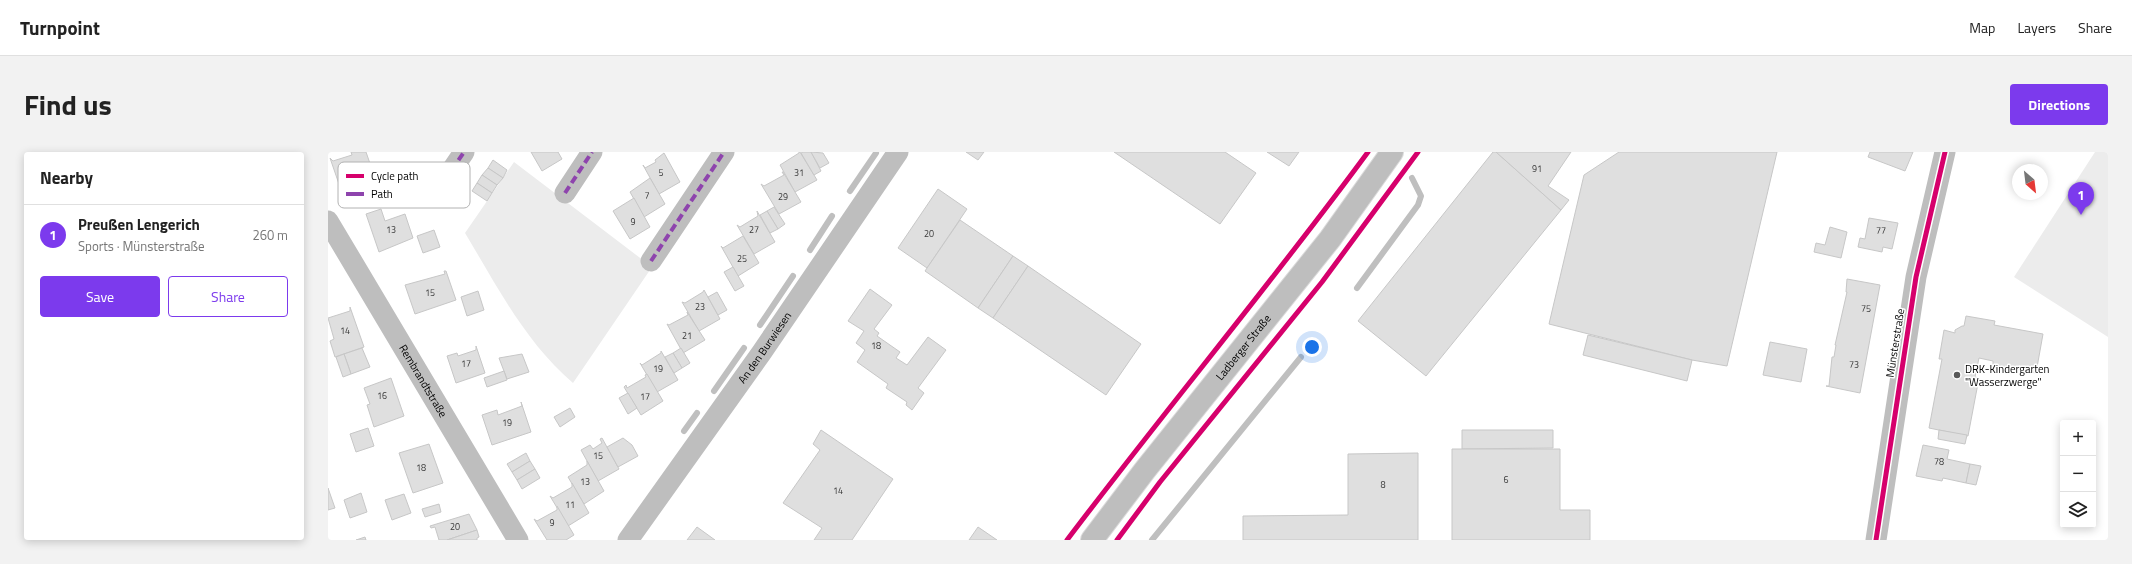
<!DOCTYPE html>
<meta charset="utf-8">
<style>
body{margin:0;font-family:"Titillium Web",sans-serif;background:#f2f2f2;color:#222}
.controls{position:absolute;right:12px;bottom:12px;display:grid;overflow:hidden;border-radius:4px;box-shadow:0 2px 10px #0003}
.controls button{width:36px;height:36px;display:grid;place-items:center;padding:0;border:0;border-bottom:1px solid #e0e0e0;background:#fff;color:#222;font:20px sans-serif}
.compass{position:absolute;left:1684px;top:12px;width:36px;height:36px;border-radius:50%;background:#fff;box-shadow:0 2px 10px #0003;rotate:152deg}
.you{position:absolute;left:984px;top:195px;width:14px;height:14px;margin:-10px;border:3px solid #fff;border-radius:50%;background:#1a73e8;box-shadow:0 0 0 6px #1a73e833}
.badge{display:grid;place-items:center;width:26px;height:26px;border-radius:50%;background:#7c3aed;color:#fff;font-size:13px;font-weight:700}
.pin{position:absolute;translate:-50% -33px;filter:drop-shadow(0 1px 2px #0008)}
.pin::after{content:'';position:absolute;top:21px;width:14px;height:12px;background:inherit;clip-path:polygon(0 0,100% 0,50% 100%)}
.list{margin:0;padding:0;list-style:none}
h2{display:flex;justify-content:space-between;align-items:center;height:52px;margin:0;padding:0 16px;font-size:17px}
h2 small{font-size:13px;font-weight:400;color:#767676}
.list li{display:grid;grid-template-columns:26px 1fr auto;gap:12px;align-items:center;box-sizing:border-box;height:60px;padding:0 16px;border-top:1px solid #e0e0e0}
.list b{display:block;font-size:15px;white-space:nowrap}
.list p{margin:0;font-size:13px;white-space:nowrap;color:#767676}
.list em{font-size:13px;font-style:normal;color:#767676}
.actions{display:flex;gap:8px;padding:12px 16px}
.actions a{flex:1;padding:9px 0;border:1px solid #7c3aed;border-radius:4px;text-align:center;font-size:14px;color:#7c3aed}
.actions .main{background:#7c3aed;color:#fff}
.icon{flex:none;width:22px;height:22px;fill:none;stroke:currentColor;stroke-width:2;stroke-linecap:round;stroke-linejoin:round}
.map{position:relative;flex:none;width:1780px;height:388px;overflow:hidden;border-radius:4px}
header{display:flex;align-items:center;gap:24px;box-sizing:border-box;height:56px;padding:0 20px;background:#fff;border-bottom:1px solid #e0e0e0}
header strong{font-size:19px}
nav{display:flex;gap:22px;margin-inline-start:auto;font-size:14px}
.intro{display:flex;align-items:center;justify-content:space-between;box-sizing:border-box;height:96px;padding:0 24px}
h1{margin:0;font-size:28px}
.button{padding:10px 18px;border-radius:4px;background:#7c3aed;color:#fff;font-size:14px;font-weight:700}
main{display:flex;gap:24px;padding:0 24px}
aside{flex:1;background:#fff;border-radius:4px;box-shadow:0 2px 10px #0003}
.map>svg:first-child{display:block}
.green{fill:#ececec}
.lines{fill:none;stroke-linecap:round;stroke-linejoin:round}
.stream{stroke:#bfbfbf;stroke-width:6}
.building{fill:#dfdfdf;stroke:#c7c7c7}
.major-casing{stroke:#dbdbdb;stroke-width:24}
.minor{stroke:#bebebe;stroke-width:21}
.major{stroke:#bebebe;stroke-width:22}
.quiet{stroke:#8e44ad;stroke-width:4;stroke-dasharray:8 4;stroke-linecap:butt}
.cycleway-casing{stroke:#fff;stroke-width:8}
.cycleway{stroke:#d6006c;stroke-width:5}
.poi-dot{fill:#595959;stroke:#fff;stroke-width:1.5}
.labels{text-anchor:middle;stroke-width:3;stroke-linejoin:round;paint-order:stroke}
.number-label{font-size:9px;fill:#383838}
.street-label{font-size:11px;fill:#000;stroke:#fff}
.poi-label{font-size:11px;fill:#000;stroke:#fff;text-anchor:start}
.key{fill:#fff;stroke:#b2b2b2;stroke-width:1}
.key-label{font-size:11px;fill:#000}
</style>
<header>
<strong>Turnpoint</strong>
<nav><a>Map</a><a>Layers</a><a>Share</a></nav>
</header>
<div class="intro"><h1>Find us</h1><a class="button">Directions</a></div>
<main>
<aside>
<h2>Nearby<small></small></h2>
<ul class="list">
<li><span class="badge">1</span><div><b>Preußen Lengerich</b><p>Sports · Münsterstraße</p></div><em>260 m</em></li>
</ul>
<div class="actions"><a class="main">Save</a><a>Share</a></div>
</aside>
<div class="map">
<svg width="1780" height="388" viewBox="0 0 1780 388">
<rect width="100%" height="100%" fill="#fff"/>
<g class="green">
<polygon points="1767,0 1780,0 1780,185 1686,125"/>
<path d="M186 10 324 115 245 231C197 190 169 134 137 81Z"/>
</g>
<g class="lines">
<g class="stream">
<polyline points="522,39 548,1"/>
<polyline points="482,98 504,64"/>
<polyline points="1029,136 1090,53 1093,44 1084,26"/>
<polyline points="432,173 465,124"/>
<polyline points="386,239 416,196"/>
<polyline points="356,279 369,261"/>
<polyline points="824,388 973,205"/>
</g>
</g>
<g class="building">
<polygon points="23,0 38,0 46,23 12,35 2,6 5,9 24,3"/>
<polygon points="203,0 230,0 234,7 214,19"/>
<polygon points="471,0 472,0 489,28 467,40 452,13 471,1"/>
<polygon points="475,0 483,0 493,19 486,23 473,1"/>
<polygon points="483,0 495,1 501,11 492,16"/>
<polygon points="638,0 656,0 650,8"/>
<polygon points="786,0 897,0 928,21 892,72"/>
<polygon points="939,0 971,0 961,14"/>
<polygon points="1165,0 1168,0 1233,58 1098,224 1030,169"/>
<polygon points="1168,0 1243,0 1220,34 1241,48 1233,58"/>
<polygon points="1291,0 1449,0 1399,214 1364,208 1221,172 1256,23"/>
<polygon points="1542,0 1585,0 1577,19 1540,5"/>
<polygon points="336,1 352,30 331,42 315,13 317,16 328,10 327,8"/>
<polygon points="165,8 179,18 175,26 160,16"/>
<polygon points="160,16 175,26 169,33 154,23"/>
<polygon points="454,20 455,20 473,50 451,62 433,32 436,34 456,23"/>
<polygon points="154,23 169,33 164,41 149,31"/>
<polygon points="322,26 337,52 316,65 302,40"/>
<polygon points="149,31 164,41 159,49 144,39"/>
<polygon points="610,37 639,57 599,116 570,96"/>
<polygon points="306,46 322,75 302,87 285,59"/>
<polygon points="446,55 457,72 450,77 439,59"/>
<polygon points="53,57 57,69 77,62 85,86 51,100 38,62"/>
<polygon points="429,59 447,90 426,102 409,73 412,75 430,64"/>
<polygon points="439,59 450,77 442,81 432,63"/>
<polygon points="1541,66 1570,71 1564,97 1555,95 1554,100 1530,95 1532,86 1537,87"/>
<polygon points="632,68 685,104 650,156 597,119"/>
<polygon points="1502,75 1519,80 1513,106 1486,100 1488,91 1497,93"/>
<polygon points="106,78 112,95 95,101 89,84"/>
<polygon points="415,84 431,111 410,124 393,94 395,96"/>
<polygon points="685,104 700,114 665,166 650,156"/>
<polygon points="700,114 813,192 778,243 665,166"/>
<polygon points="405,115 416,134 407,139 396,120"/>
<polygon points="116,119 118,119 128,148 87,162 77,133 117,122"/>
<polygon points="1519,127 1552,133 1532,241 1498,234 1501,234 1504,205 1506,205 1508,193 1507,193 1519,140 1518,140"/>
<polygon points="542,137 564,153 546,177 551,181 549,184 572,200 568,206 579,213 600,185 618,198 590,236 596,241 584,258 578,253 579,250 558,236 560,232 529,210 537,198 528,191 536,179 520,169"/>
<polygon points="376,138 392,167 371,179 354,150 357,151 375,140"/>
<polygon points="150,139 156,158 139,164 133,145"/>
<polygon points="389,140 399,158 390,163 380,145"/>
<polygon points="22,155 36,195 7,205 2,189 6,187 0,166 22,159"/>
<polygon points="359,160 377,188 355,201 339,172 341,173 360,163"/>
<polygon points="1638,164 1667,169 1666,173 1715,182 1708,221 1665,213 1665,209 1651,206 1647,225 1651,226 1640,284 1601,276 1614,207 1611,207 1616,178 1627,181 1627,178 1634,174 1636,174"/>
<polygon points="1260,183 1364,208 1359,229 1255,203"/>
<polygon points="1442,190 1479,197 1473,230 1435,223"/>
<polygon points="148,194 157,221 128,231 119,204 129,201 130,204 148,198"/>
<polygon points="34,196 42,215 23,222 16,202"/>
<polygon points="353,196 362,211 354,216 345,201"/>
<polygon points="333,199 350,228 329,240 312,211 314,213 333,201"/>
<polygon points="345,201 354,216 346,221 337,205"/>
<polygon points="16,202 23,222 15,225 8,205"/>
<polygon points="194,202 201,220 179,227 171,206"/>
<polygon points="176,219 179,228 159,235 156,226"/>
<polygon points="319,222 335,249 313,263 296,235 298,233 299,236 318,225 317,223"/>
<polygon points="63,226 76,264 46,275 39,253 42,252 36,236"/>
<polygon points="300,241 309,256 300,262 291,246"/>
<polygon points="193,250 203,280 164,293 154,263 169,258 170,263 194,254"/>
<polygon points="242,256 247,265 232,275 226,265"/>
<polygon points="40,276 46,294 28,300 22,282"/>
<polygon points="493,278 565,327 524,388 486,388 494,376 455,351 492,298 485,292"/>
<polygon points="1134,278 1225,278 1225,296 1134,297"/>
<polygon points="1611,278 1639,283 1637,292 1610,287"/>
<polygon points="274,286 291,317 270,329 253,298 262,293 265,297 274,291 272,287"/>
<polygon points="295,286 304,293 310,304 290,315 279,295"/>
<polygon points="101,292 115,331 85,341 71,301"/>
<polygon points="1595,293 1621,298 1619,307 1642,312 1638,331 1615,326 1614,329 1588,324"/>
<polygon points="1124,297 1232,297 1232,358 1262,358 1262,388 1124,388"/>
<polygon points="198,301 202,309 184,320 179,312"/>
<polygon points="1090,301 1090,388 915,388 915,364 1020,363 1020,302"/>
<polygon points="202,309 207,317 189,328 184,320"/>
<polygon points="259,309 276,339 256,352 240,325 259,313"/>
<polygon points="1642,312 1653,314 1648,333 1638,331"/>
<polygon points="207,317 212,326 194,337 189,328"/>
<polygon points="244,331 261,361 240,374 222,344 225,346 244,335"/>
<polygon points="0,336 7,356 0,358"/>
<polygon points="33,341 39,360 22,366 16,348"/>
<polygon points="76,342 83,361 64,368 57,348"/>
<polygon points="111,352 113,360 97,365 94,357"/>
<polygon points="229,354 246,383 238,388 219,388 206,367 209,369 229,358"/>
<polygon points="141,362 149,378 119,388 111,388 107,375 103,376 102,374"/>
<polygon points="369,375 387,388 359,388"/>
<polygon points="650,375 669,388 641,388"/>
<polygon points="149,378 151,385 149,386 149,388 119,388"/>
<polygon points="37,385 38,388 28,388"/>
</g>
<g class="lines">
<g class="major-casing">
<g id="major">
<path id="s3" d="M764 388 817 318 1002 87 1064 0"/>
</g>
</g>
<g class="minor">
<polyline points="117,28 136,0"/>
<polyline points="237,41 264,0"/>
<path id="s1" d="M0 69 190 388"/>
<polyline points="323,109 396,0"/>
<path id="s2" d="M300 388 434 200 570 0"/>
<polyline points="1548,388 1588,125 1617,0"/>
</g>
<use href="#major" class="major"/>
<g class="quiet">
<polyline points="117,28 136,0"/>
<polyline points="237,41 264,0"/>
<polyline points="323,109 396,0"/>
</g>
<g class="cycleway-casing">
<g id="cycleway">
<path d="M739 388C838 257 943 132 1040 0"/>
<polyline points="789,388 832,330 994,130 1090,0"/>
<polyline points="1548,388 1588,125 1617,0"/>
</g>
</g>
<use href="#cycleway" class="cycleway"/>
</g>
<circle class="poi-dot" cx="1629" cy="223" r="4"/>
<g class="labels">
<g class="number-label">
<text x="1209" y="20">91</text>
<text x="333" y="24">5</text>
<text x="471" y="24">31</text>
<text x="319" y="47">7</text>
<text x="455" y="48">29</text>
<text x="305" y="73">9</text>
<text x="63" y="81">13</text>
<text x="426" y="81">27</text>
<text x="1553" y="82">77</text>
<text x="601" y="85">20</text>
<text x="414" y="110">25</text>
<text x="102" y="144">15</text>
<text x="372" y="158">23</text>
<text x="1538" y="160">75</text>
<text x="17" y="182">14</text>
<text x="359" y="187">21</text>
<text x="548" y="197">18</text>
<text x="138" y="215">17</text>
<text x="1526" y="216">73</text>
<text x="330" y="220">19</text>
<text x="54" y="247">16</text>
<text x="317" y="248">17</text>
<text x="179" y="274">19</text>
<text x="270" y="307">15</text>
<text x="1611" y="313">78</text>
<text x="93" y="319">18</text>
<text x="1178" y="331">6</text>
<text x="257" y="333">13</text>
<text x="1055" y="336">8</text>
<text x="510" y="342">14</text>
<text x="242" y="356">11</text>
<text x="224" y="374">9</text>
<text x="127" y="378">20</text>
</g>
<g class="street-label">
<text transform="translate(1567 191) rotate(-81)" y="4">Münsterstraße</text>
<text dy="4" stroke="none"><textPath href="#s2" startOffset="236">An den Burwiesen</textPath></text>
<text dy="4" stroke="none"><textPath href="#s3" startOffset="245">Ladberger Straße</textPath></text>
<text dy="4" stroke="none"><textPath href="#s1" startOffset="186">Rembrandtstraße</textPath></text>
</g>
<g class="poi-label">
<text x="1637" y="221">DRK-Kindergarten<tspan x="1637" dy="13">"Wasserzwerge"</tspan></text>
</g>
</g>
<rect x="10" y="10" width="132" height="46" rx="6" class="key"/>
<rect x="18" y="22" width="18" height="4" fill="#d6006c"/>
<rect x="18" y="40" width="18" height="4" fill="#8e44ad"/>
<g class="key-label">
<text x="43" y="28">Cycle path</text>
<text x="43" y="46">Path</text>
</g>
</svg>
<div class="controls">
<button>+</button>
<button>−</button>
<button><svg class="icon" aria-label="layers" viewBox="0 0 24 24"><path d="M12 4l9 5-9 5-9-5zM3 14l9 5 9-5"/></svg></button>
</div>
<svg class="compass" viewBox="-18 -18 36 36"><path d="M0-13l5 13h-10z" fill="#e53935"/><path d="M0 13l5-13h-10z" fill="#767676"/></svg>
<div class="you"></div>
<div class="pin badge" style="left:1753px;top:63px">1</div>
</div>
</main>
